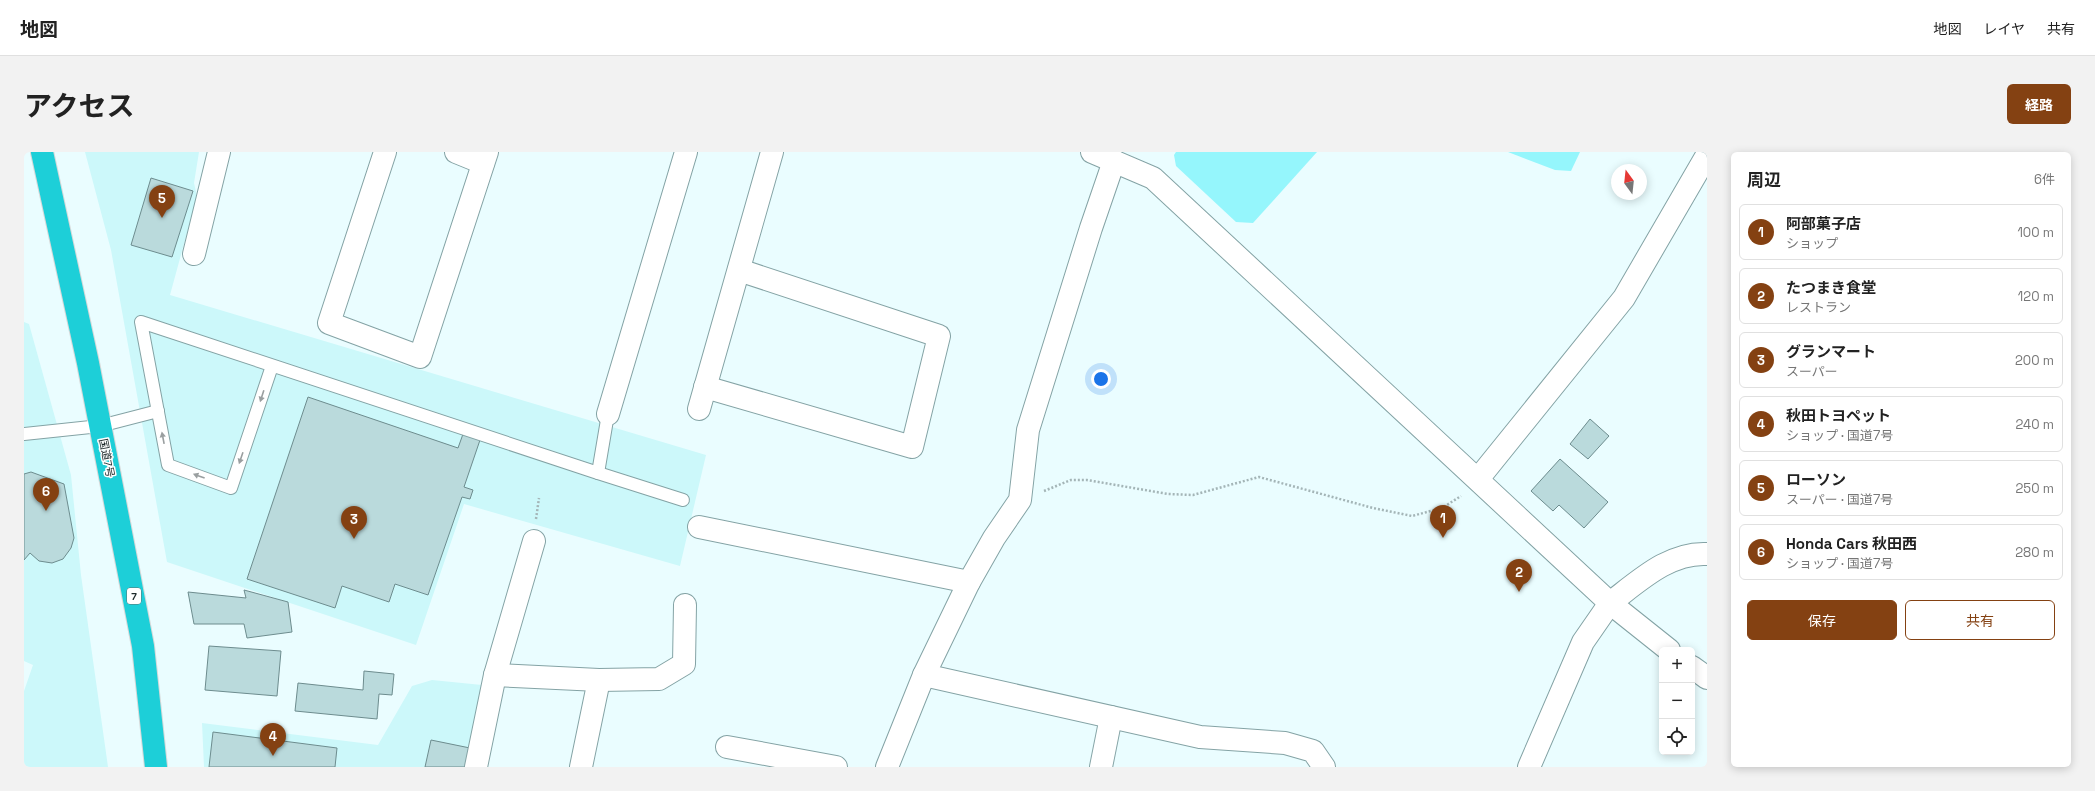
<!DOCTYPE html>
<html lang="ja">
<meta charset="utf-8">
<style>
body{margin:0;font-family:"Space Grotesk","Noto Sans JP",sans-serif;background:#f2f2f2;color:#222}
.controls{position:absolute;right:12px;bottom:12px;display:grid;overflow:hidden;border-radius:6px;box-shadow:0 2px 10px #0003}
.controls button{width:36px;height:36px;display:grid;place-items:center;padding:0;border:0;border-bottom:1px solid #e0e0e0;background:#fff;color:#222;font:20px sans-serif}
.compass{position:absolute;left:1587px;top:12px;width:36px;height:36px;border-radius:50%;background:#fff;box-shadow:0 2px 10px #0003;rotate:345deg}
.you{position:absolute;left:1077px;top:227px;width:14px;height:14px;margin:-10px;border:3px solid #fff;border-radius:50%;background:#1a73e8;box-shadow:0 0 0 6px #1a73e833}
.badge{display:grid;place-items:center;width:26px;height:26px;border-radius:50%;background:#844112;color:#fff;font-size:13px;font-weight:700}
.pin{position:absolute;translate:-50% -33px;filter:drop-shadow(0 1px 2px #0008)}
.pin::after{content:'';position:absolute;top:21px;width:14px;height:12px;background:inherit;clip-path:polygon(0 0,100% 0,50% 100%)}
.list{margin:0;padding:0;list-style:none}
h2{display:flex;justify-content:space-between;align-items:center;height:52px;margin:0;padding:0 16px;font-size:17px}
h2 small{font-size:13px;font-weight:400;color:#767676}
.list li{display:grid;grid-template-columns:26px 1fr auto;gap:12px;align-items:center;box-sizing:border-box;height:56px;margin:0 8px 8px;padding:0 8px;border:1px solid #e0e0e0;border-radius:6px}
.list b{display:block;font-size:15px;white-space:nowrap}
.list p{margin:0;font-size:13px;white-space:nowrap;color:#767676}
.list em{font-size:13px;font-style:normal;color:#767676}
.actions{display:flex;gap:8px;padding:12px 16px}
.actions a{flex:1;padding:9px 0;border:1px solid #844112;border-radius:6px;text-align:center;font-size:14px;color:#844112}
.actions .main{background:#844112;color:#fff}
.icon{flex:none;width:22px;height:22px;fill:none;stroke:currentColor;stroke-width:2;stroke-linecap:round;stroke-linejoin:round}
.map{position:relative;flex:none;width:1683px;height:615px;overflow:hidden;border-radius:6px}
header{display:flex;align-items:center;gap:24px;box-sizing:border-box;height:56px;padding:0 20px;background:#fff;border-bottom:1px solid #e0e0e0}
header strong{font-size:19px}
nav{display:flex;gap:22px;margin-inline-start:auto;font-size:14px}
.intro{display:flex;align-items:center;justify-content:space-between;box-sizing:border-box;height:96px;padding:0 24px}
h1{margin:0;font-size:28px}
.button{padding:10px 18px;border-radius:6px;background:#844112;color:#fff;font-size:14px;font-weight:700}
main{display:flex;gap:24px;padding:0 24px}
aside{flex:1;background:#fff;border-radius:6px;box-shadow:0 2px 10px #0003}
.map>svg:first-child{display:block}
.built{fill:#ccf8fa}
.green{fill:#95f6fc}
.building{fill:#badadc;stroke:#6d8c8e}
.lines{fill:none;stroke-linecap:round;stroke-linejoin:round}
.lane-casing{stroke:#84a3a5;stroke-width:14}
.street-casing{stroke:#84a3a5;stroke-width:24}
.secondary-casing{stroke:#84a3a5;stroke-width:24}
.highway-casing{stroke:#d6d9d9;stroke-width:24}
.path{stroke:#a4b5b7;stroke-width:2.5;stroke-dasharray:2 2;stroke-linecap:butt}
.lane{stroke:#fff;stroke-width:12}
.street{stroke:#fff;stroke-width:22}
.secondary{stroke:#fff;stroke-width:22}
.highway{stroke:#1dcfd8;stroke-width:22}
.oneway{fill:#9a9fa0}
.labels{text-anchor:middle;stroke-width:3;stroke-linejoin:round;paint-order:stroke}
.shield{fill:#fff;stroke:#626a6b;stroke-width:1}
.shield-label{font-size:10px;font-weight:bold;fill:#1e2a2b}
.street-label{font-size:11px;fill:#1e2a2b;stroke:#fff}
</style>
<header>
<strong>地図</strong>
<nav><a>地図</a><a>レイヤ</a><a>共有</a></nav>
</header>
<div class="intro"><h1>アクセス</h1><a class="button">経路</a></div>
<main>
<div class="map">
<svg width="1683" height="615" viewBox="0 0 1683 615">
<rect width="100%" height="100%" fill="#eafdff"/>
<g class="built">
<polygon points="61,0 175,0 170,31 173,44 146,143 682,303 656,414 440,352 392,493 143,410 87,98"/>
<polygon points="0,170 5,172 47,323 57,423 84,615 0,615 0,539 9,513 0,509"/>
<polygon points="408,528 458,533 441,615 180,615 178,571 354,593 388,534"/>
</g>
<g class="green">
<polygon points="1152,0 1293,0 1229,71 1212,70 1152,14 1150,3"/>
<polygon points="1484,0 1556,0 1547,19 1531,18"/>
</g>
<g class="building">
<polygon points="127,26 169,39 148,105 107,93"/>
<polygon points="284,245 434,296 439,282 456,288 440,335 449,338 446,347 438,345 404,443 371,432 365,450 318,434 311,456 223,427"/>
<polygon points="1566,267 1585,284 1564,307 1546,292"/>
<polygon points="1536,307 1584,350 1560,376 1535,353 1529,359 1507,339"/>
<polygon points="7,320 40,332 50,386 47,396 39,407 28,411 15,409 6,401 0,408 0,322"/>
<polygon points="220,438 264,450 268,480 223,486 220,472 170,472 164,440 222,446"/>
<polygon points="185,494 257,499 253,544 181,538"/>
<polygon points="340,519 370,522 368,543 355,542 353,567 271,559 274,531 339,538"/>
<polygon points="189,580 313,596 311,615 185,615"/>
<polygon points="407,588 446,596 442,615 401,615"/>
</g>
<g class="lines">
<g class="lane-casing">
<g id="lane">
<polyline points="248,214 207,336 144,313 117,170 574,321 584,262"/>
<polyline points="0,282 76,274 134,259"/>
<polyline points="574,321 659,348"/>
</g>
</g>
<g class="street-casing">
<g id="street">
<polyline points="361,0 305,171 396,205 463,0"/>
<polyline points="432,0 459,11"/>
<polyline points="170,102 195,0"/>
<polyline points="681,235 888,295 915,184 715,118"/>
<polyline points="675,257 748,0"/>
<polyline points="584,262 662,0"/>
<polyline points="1454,327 1600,146 1683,3"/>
<polyline points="675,375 945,430"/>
<path d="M1586 451C1615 429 1645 400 1683 402"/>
<polyline points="471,523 575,528 635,527 660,512 661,453"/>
<polyline points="900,523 1176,585 1261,591 1289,599 1300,615"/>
<polyline points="703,595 812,615"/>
<polyline points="452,615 471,523 510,389"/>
<polyline points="557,615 575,528"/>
<polyline points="863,615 900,523 945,430 970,386 996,348 1004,278 1067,76 1090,9"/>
<polyline points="1077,615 1087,565"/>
</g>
</g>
<g class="secondary-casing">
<g id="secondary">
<polyline points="1068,0 1129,26 1586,451 1645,498"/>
<polyline points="1668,515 1683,526"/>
<polyline points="1505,615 1559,490 1586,451"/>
</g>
</g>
<g class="highway-casing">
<polyline id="highway" points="18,0 64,211 119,494 132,615"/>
</g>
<g class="path">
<polyline points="1020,339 1047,328 1063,328 1144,342 1169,343 1235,325 1349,356 1388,364 1418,356 1437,344"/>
<polyline points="512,367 515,346"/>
</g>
<use href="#lane" class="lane"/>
<use href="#street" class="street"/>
<use href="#secondary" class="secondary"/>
<use href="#highway" class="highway"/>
</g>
<defs><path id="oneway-solid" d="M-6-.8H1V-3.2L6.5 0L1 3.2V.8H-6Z"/></defs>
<g class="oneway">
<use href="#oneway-solid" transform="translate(238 244) rotate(108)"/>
<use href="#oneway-solid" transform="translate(139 286) rotate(-101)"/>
<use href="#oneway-solid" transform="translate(217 306) rotate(109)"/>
<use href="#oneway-solid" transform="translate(175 324) rotate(-160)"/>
</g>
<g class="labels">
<rect class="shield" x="103" y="436" width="14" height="16" rx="3"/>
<g class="shield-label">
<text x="110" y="448">7</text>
</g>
<g class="street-label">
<text transform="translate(83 306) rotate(79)" y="4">国道7号</text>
</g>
</g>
</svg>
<div class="controls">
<button>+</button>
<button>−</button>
<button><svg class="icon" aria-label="locate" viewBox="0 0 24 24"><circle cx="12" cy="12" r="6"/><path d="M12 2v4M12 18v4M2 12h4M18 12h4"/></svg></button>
</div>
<svg class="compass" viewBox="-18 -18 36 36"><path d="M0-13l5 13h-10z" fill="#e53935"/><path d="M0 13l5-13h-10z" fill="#767676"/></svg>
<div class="you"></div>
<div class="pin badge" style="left:1419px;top:386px">1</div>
<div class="pin badge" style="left:1495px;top:440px">2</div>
<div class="pin badge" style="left:330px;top:387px">3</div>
<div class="pin badge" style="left:249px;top:604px">4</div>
<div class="pin badge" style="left:138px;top:66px">5</div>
<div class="pin badge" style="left:22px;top:359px">6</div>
</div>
<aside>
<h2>周辺<small>6件</small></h2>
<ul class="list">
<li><span class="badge">1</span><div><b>阿部菓子店</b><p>ショップ</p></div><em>100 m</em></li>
<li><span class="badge">2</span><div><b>たつまき食堂</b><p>レストラン</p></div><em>120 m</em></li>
<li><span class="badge">3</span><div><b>グランマート</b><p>スーパー</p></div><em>200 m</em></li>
<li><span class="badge">4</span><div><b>秋田トヨペット</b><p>ショップ · 国道7号</p></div><em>240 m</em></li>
<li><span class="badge">5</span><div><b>ローソン</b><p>スーパー · 国道7号</p></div><em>250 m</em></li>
<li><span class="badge">6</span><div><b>Honda Cars 秋田西</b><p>ショップ · 国道7号</p></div><em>280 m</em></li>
</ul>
<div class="actions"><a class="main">保存</a><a>共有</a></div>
</aside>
</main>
